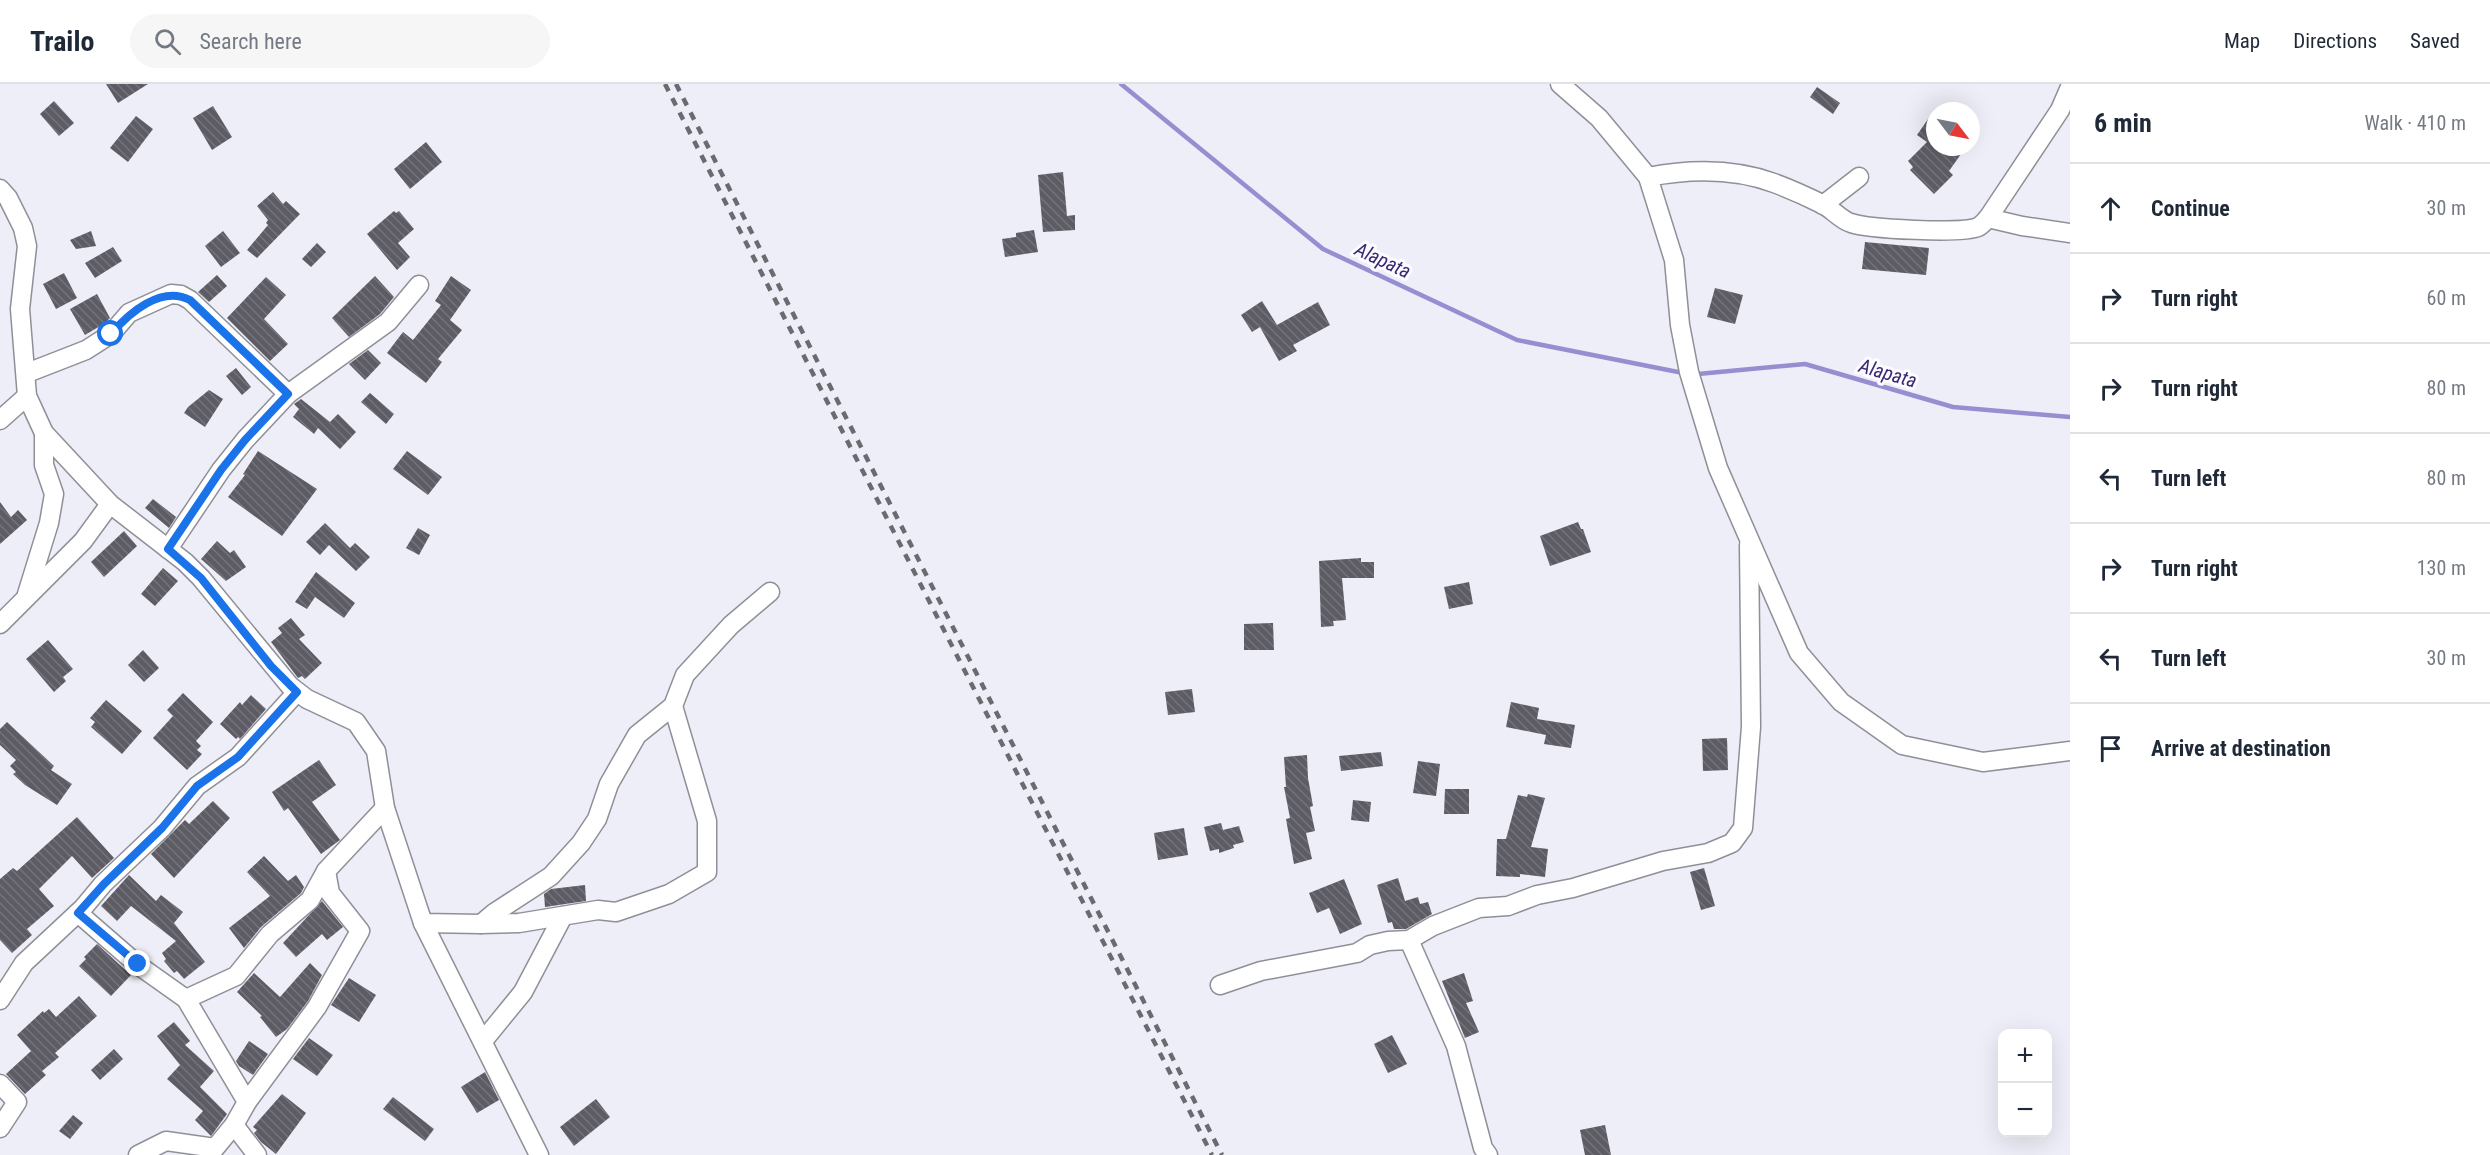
<!DOCTYPE html>
<meta charset="utf-8">
<style>
body{margin:0;font-family:"Roboto Condensed",sans-serif;background:#f6f6f7;color:#1f2937}
.controls{position:absolute;right:18px;bottom:18px;display:grid;overflow:hidden;border-radius:12px;box-shadow:0 6px 24px #0002}
.controls button{width:54px;height:54px;display:grid;place-items:center;padding:0;border:0;border-bottom:2px solid #e0e1e3;background:#fff;color:#1f2937;font:30px sans-serif}
.compass{position:absolute;left:1926px;top:18px;width:54px;height:54px;border-radius:50%;background:#fff;box-shadow:0 6px 24px #0002;rotate:122deg}
.stop{position:absolute;width:18px;height:18px;margin:-14px;border:4px solid #1a73e8;border-radius:50%;background:#fff}
.stop.end{background:#1a73e8;border-color:#fff;box-shadow:0 2px 6px #0008}
.list{margin:0;padding:0;list-style:none}
h2{display:flex;justify-content:space-between;align-items:center;height:78px;margin:0;padding:0 24px;font-size:26px}
h2 small{font-size:20px;font-weight:400;color:#747a83}
.list li{display:grid;grid-template-columns:39px 1fr auto;gap:18px;align-items:center;box-sizing:border-box;height:90px;padding:0 24px;border-top:2px solid #e0e1e3}
.list b{display:block;font-size:22px;white-space:nowrap}
.list em{font-size:20px;font-style:normal;color:#747a83}
.icon{flex:none;width:33px;height:33px;fill:none;stroke:currentColor;stroke-width:2;stroke-linecap:round;stroke-linejoin:round}
.map{position:relative;flex:none;width:2070px;height:1071px;overflow:hidden}
header{display:flex;align-items:center;gap:36px;box-sizing:border-box;height:84px;padding:0 30px;background:#fff;border-bottom:2px solid #e0e1e3}
header strong{font-size:28px}
nav{display:flex;gap:33px;margin-inline-start:auto;font-size:21px}
.search{width:420px;height:54px;background:#f6f6f7;display:flex;align-items:center;gap:15px;box-sizing:border-box;padding:0 21px;border-radius:33px;color:#747a83;font-size:22px}
main{display:flex}
aside{flex:1;background:#fff}
.map>svg:first-child{display:block}
.lines{fill:none;stroke-linecap:round;stroke-linejoin:round}
.stream{stroke:#958ed0;stroke-width:4.5}
.building{fill:url(#building-back-hatch)}
.street-casing{stroke:#8f8f98;stroke-width:21}
.street{stroke:#fff;stroke-width:18}
.rail{stroke:#6a6a6f;stroke-width:4.5;stroke-dasharray:8 8;stroke-linecap:butt}
.route{stroke:#1a73e8;stroke-width:8}
.labels{text-anchor:middle;stroke-width:6;stroke-linejoin:round;paint-order:stroke}
.water-label{font-size:20px;font-style:italic;fill:#392874;stroke:#fcfcfe}
</style>
<header>
<strong>Trailo</strong>
<div class="search"><svg class="icon" aria-label="search" viewBox="0 0 24 24"><circle cx="10" cy="10" r="6"/><path d="M15 15l6 6"/></svg>Search here</div>
<nav><a>Map</a><a>Directions</a><a>Saved</a></nav>
</header>
<main>
<div class="map">
<svg width="2070" height="1071" viewBox="0 0 2070 1071">
<defs>
<pattern id="building-back-hatch" width="6" height="6" patternUnits="userSpaceOnUse" patternTransform="scale(1.5)"><rect width="6" height="6" fill="#5d5c65"/><path d="M-1 5l2 2M0 0l6 6M5-1l2 2" fill="none" stroke="#74737a"/></pattern>
</defs>
<rect width="100%" height="100%" fill="#eeeef8"/>
<g class="lines">
<g class="stream">
<polyline points="1121,0 1323,165 1517,256 1678,288"/>
<polyline points="1698,290 1805,280 1953,323 2070,333"/>
</g>
</g>
<g class="building">
<polygon points="106,0 148,0 118,19"/>
<polygon points="1817,3 1840,19 1833,30 1810,13"/>
<polygon points="54,17 74,39 59,52 40,30"/>
<polygon points="213,22 232,53 212,66 193,34"/>
<polygon points="1935,25 1935,63 1966,63 1949,87 1953,91 1934,110 1910,86 1913,83 1908,77 1927,58 1917,51"/>
<polygon points="136,32 153,45 128,78 110,64"/>
<polygon points="426,58 442,78 410,105 394,85"/>
<polygon points="1063,88 1067,132 1075,131 1075,146 1043,148 1038,91"/>
<polygon points="273,108 283,120 286,117 300,130 257,174 247,166 268,141 266,139 268,136 257,122"/>
<polygon points="394,127 396,129 399,127 414,145 398,159 410,173 397,186 367,150"/>
<polygon points="1034,146 1038,168 1005,173 1002,155 1016,153 1016,149"/>
<polygon points="91,147 96,162 76,165 70,156"/>
<polygon points="223,147 240,169 221,183 205,162"/>
<polygon points="1865,158 1929,164 1926,191 1862,185"/>
<polygon points="317,159 326,168 311,183 302,175"/>
<polygon points="113,163 122,177 95,194 85,179"/>
<polygon points="64,189 77,214 56,225 43,200"/>
<polygon points="217,191 227,202 209,218 198,208"/>
<polygon points="375,192 394,213 380,230 349,253 332,234"/>
<polygon points="451,192 471,206 450,236 462,246 438,275 442,278 426,299 387,269 403,248 413,256 441,221 435,217"/>
<polygon points="266,193 286,211 264,235 288,260 270,277 227,234"/>
<polygon points="1715,204 1743,211 1735,240 1707,233"/>
<polygon points="97,210 110,234 105,239 85,251 70,225"/>
<polygon points="1262,217 1277,241 1318,218 1330,241 1293,261 1297,267 1279,277 1260,243 1252,248 1241,231"/>
<polygon points="368,266 381,279 365,296 349,280"/>
<polygon points="236,284 251,303 242,311 226,292"/>
<polygon points="209,306 223,315 205,343 184,329 188,323"/>
<polygon points="370,309 394,330 386,340 361,318"/>
<polygon points="301,315 330,338 338,330 356,348 340,365 318,344 314,350 293,333 299,325 294,320"/>
<polygon points="258,367 317,405 282,452 228,413 245,391 243,390"/>
<polygon points="407,367 442,393 428,411 393,385"/>
<polygon points="153,415 176,433 169,444 145,424"/>
<polygon points="0,418 11,433 18,426 27,436 0,460"/>
<polygon points="1578,438 1581,445 1583,445 1591,468 1550,482 1540,452"/>
<polygon points="325,439 350,464 355,459 370,473 356,487 329,461 320,471 306,458"/>
<polygon points="418,444 430,451 419,471 406,464"/>
<polygon points="124,447 137,462 104,493 91,478"/>
<polygon points="217,457 230,469 234,466 246,483 226,497 201,475"/>
<polygon points="1361,474 1361,478 1374,478 1374,494 1342,494 1346,536 1333,537 1334,542 1321,543 1319,477"/>
<polygon points="163,484 178,497 155,522 141,510"/>
<polygon points="316,488 355,519 344,534 315,513 307,525 295,518"/>
<polygon points="1469,498 1473,520 1449,525 1444,503"/>
<polygon points="291,534 305,551 299,555 322,579 305,595 302,592 298,594 271,558 282,549 278,544"/>
<polygon points="1273,539 1274,566 1244,566 1244,540"/>
<polygon points="48,556 73,585 63,593 66,597 54,608 26,575"/>
<polygon points="143,566 159,584 144,598 128,581"/>
<polygon points="1192,605 1195,628 1168,631 1165,608"/>
<polygon points="183,609 213,638 196,657 201,662 197,666 202,670 187,686 153,654 173,632 167,626"/>
<polygon points="251,611 266,625 240,655 238,653 236,655 220,640 240,618 242,621"/>
<polygon points="106,616 142,647 122,670 91,643 95,638 90,634"/>
<polygon points="1511,618 1539,624 1537,635 1575,641 1571,664 1544,660 1546,651 1506,643"/>
<polygon points="7,638 54,682 51,686 72,700 57,721 25,701 13,690 16,688 10,682 16,676 0,661 0,645"/>
<polygon points="1727,654 1728,686 1703,687 1702,655"/>
<polygon points="1381,668 1383,682 1341,687 1339,672"/>
<polygon points="1307,671 1308,694 1313,722 1310,723 1315,747 1306,749 1312,775 1294,780 1286,735 1290,734 1284,703 1286,703 1284,673"/>
<polygon points="319,676 336,701 312,718 340,756 321,770 288,724 284,727 272,708"/>
<polygon points="1418,677 1440,680 1436,712 1413,709"/>
<polygon points="1445,705 1469,705 1469,730 1444,730"/>
<polygon points="1528,710 1545,714 1531,763 1548,765 1545,793 1520,790 1520,793 1496,792 1497,755 1506,755 1518,711 1527,713"/>
<polygon points="1353,716 1371,718 1369,738 1351,736"/>
<polygon points="213,717 230,734 174,794 151,770 185,736 189,740"/>
<polygon points="77,733 114,774 92,794 72,772 39,805 54,822 27,845 32,851 12,869 0,856 0,795 13,784 17,787"/>
<polygon points="1221,739 1223,746 1239,742 1244,758 1233,761 1234,764 1219,769 1219,765 1210,767 1204,743"/>
<polygon points="1184,744 1188,771 1158,776 1154,749"/>
<polygon points="264,772 288,797 296,791 304,803 301,809 261,843 244,864 229,844 270,812 247,788"/>
<polygon points="1704,784 1715,822 1701,826 1690,788"/>
<polygon points="129,791 156,817 161,811 183,828 174,839 205,878 184,895 177,887 174,889 164,877 166,875 162,869 176,857 131,822 117,837 101,822"/>
<polygon points="1398,794 1405,817 1418,813 1420,820 1428,818 1432,830 1406,845 1394,845 1392,838 1388,839 1377,801"/>
<polygon points="1344,795 1362,840 1340,850 1329,824 1317,829 1309,809"/>
<polygon points="585,801 586,817 545,823 544,810 551,805"/>
<polygon points="322,817 343,843 327,856 322,850 296,873 283,859"/>
<polygon points="97,860 131,891 111,912 79,882 86,875 84,873"/>
<polygon points="310,879 322,891 308,917 287,945 276,953 260,933 262,932 237,908 254,889 280,913"/>
<polygon points="1464,889 1473,917 1466,919 1479,948 1465,954 1442,897"/>
<polygon points="349,894 376,911 359,938 331,921"/>
<polygon points="79,912 97,932 55,969 59,973 42,987 46,991 25,1010 6,990 31,967 17,951 43,927 44,929 49,925 56,933"/>
<polygon points="174,938 190,957 185,961 214,987 200,1003 227,1030 211,1052 195,1036 203,1027 167,995 180,981 157,952"/>
<polygon points="1392,951 1407,980 1388,989 1374,960"/>
<polygon points="309,954 333,971 317,992 293,975"/>
<polygon points="249,957 268,970 253,991 239,982 236,977"/>
<polygon points="114,965 123,975 100,996 91,986"/>
<polygon points="485,988 499,1016 477,1029 461,1003"/>
<polygon points="282,1010 306,1029 276,1070 261,1058 254,1049 257,1046 253,1043"/>
<polygon points="393,1013 434,1045 425,1057 383,1025"/>
<polygon points="596,1015 610,1033 574,1062 560,1043"/>
<polygon points="73,1031 83,1039 70,1055 59,1047"/>
<polygon points="1605,1041 1611,1071 1585,1071 1580,1046"/>
</g>
<g class="lines">
<g class="street-casing">
<g id="street">
<polyline points="1560,0 1599,34 1648,93 1674,176 1680,241 1689,288 1718,384 1799,569 1841,618 1902,661 1983,678 2070,667"/>
<path d="M1648 93C1689 85 1733 84 1774 99 1790 105 1808 113 1824 121 1833 126 1841 136 1851 139 1868 145 1962 150 1978 143 1982 141 1985 137 1988 134L2060 26 2070 3"/>
<polyline points="0,105 8,114 23,144 27,162 20,225 27,312 44,349 110,420 185,478 201,494 290,602 307,615 356,638 376,667 385,724 423,839 481,840 494,829 551,792 581,759 597,735 609,700 637,651 673,622 685,591 731,541 770,508"/>
<polyline points="1823,121 1859,93"/>
<polyline points="1988,134 2022,142 2070,149"/>
<polyline points="27,289 86,266 111,250 129,229 171,210 181,211 190,216 288,310"/>
<polyline points="0,336 27,312"/>
<polyline points="168,465 221,386 245,356 288,310 388,238 419,201"/>
<polyline points="27,510 49,439 54,410 44,381 44,349"/>
<polyline points="0,540 83,457 110,420"/>
<polyline points="78,829 138,881 186,915 247,1018 234,1041 215,1064 166,1057 138,1071"/>
<polyline points="423,839 539,1071"/>
<polyline points="481,840 519,839 598,826 616,828 669,810 707,788 707,737 673,622"/>
<polyline points="1409,856 1456,962 1483,1064 1488,1071"/>
<polyline points="1220,901 1261,887 1357,869 1370,861 1388,857 1409,856 1433,842 1479,824 1508,822 1537,811 1573,804 1663,777 1708,769 1732,759 1743,744 1751,643 1749,461"/>
<polyline points="186,915 236,892 270,850 310,816 326,787 385,724"/>
<polyline points="0,916 24,879 83,824 103,800 162,744 197,702 238,673 297,608"/>
<polyline points="483,957 523,908 563,832"/>
<polyline points="0,1000 17,1018 0,1044"/>
<polyline points="247,1018 317,923 360,847 330,809 326,787"/>
<polyline points="234,1041 257,1071"/>
</g>
</g>
<use href="#street" class="street"/>
<g class="rail">
<polyline points="665,0 1212,1071"/>
<polyline points="676,0 1222,1071"/>
</g>
</g>
<g class="lines">
<path class="route" d="M111 250C129 229 161 201 190 216L288 310 245 356 221 386 168 465 201 494 271 582 297 608 238 673 197 702 162 744 104 800 78 829 138 880"/>
</g>
<g class="labels">
<g class="water-label">
<text transform="translate(1383 176) rotate(25)" y="7">Alapata</text>
<text transform="translate(1888 289) rotate(16)" y="7">Alapata</text>
</g>
</g>
</svg>
<div class="controls">
<button>+</button>
<button>−</button>
</div>
<svg class="compass" viewBox="-18 -18 36 36"><path d="M0-13l5 13h-10z" fill="#e53935"/><path d="M0 13l5-13h-10z" fill="#747a83"/></svg>
<div class="stop" style="left:111px;top:250px"></div>
<div class="stop end" style="left:138px;top:880px"></div>
</div>
<aside>
<h2>6 min<small>Walk · 410 m</small></h2>
<ul class="list">
<li><svg class="icon" aria-label="ahead" viewBox="0 0 24 24"><path d="M12 20V5M6 11l6-6 6 6"/></svg><div><b>Continue</b></div><em>30 m</em></li>
<li><svg class="icon" aria-label="right" viewBox="0 0 24 24"><path d="M7 20v-9h11M14 6l5 5-5 5"/></svg><div><b>Turn right</b></div><em>60 m</em></li>
<li><svg class="icon" aria-label="right" viewBox="0 0 24 24"><path d="M7 20v-9h11M14 6l5 5-5 5"/></svg><div><b>Turn right</b></div><em>80 m</em></li>
<li><svg class="icon" aria-label="left" viewBox="0 0 24 24"><path d="M17 20v-9H6M10 6l-5 5 5 5"/></svg><div><b>Turn left</b></div><em>80 m</em></li>
<li><svg class="icon" aria-label="right" viewBox="0 0 24 24"><path d="M7 20v-9h11M14 6l5 5-5 5"/></svg><div><b>Turn right</b></div><em>130 m</em></li>
<li><svg class="icon" aria-label="left" viewBox="0 0 24 24"><path d="M17 20v-9H6M10 6l-5 5 5 5"/></svg><div><b>Turn left</b></div><em>30 m</em></li>
<li><svg class="icon" aria-label="arrive" viewBox="0 0 24 24"><path d="M6 21V4h12l-3 4 3 4H6"/></svg><div><b>Arrive at destination</b></div></li>
</ul>
</aside>
</main>
